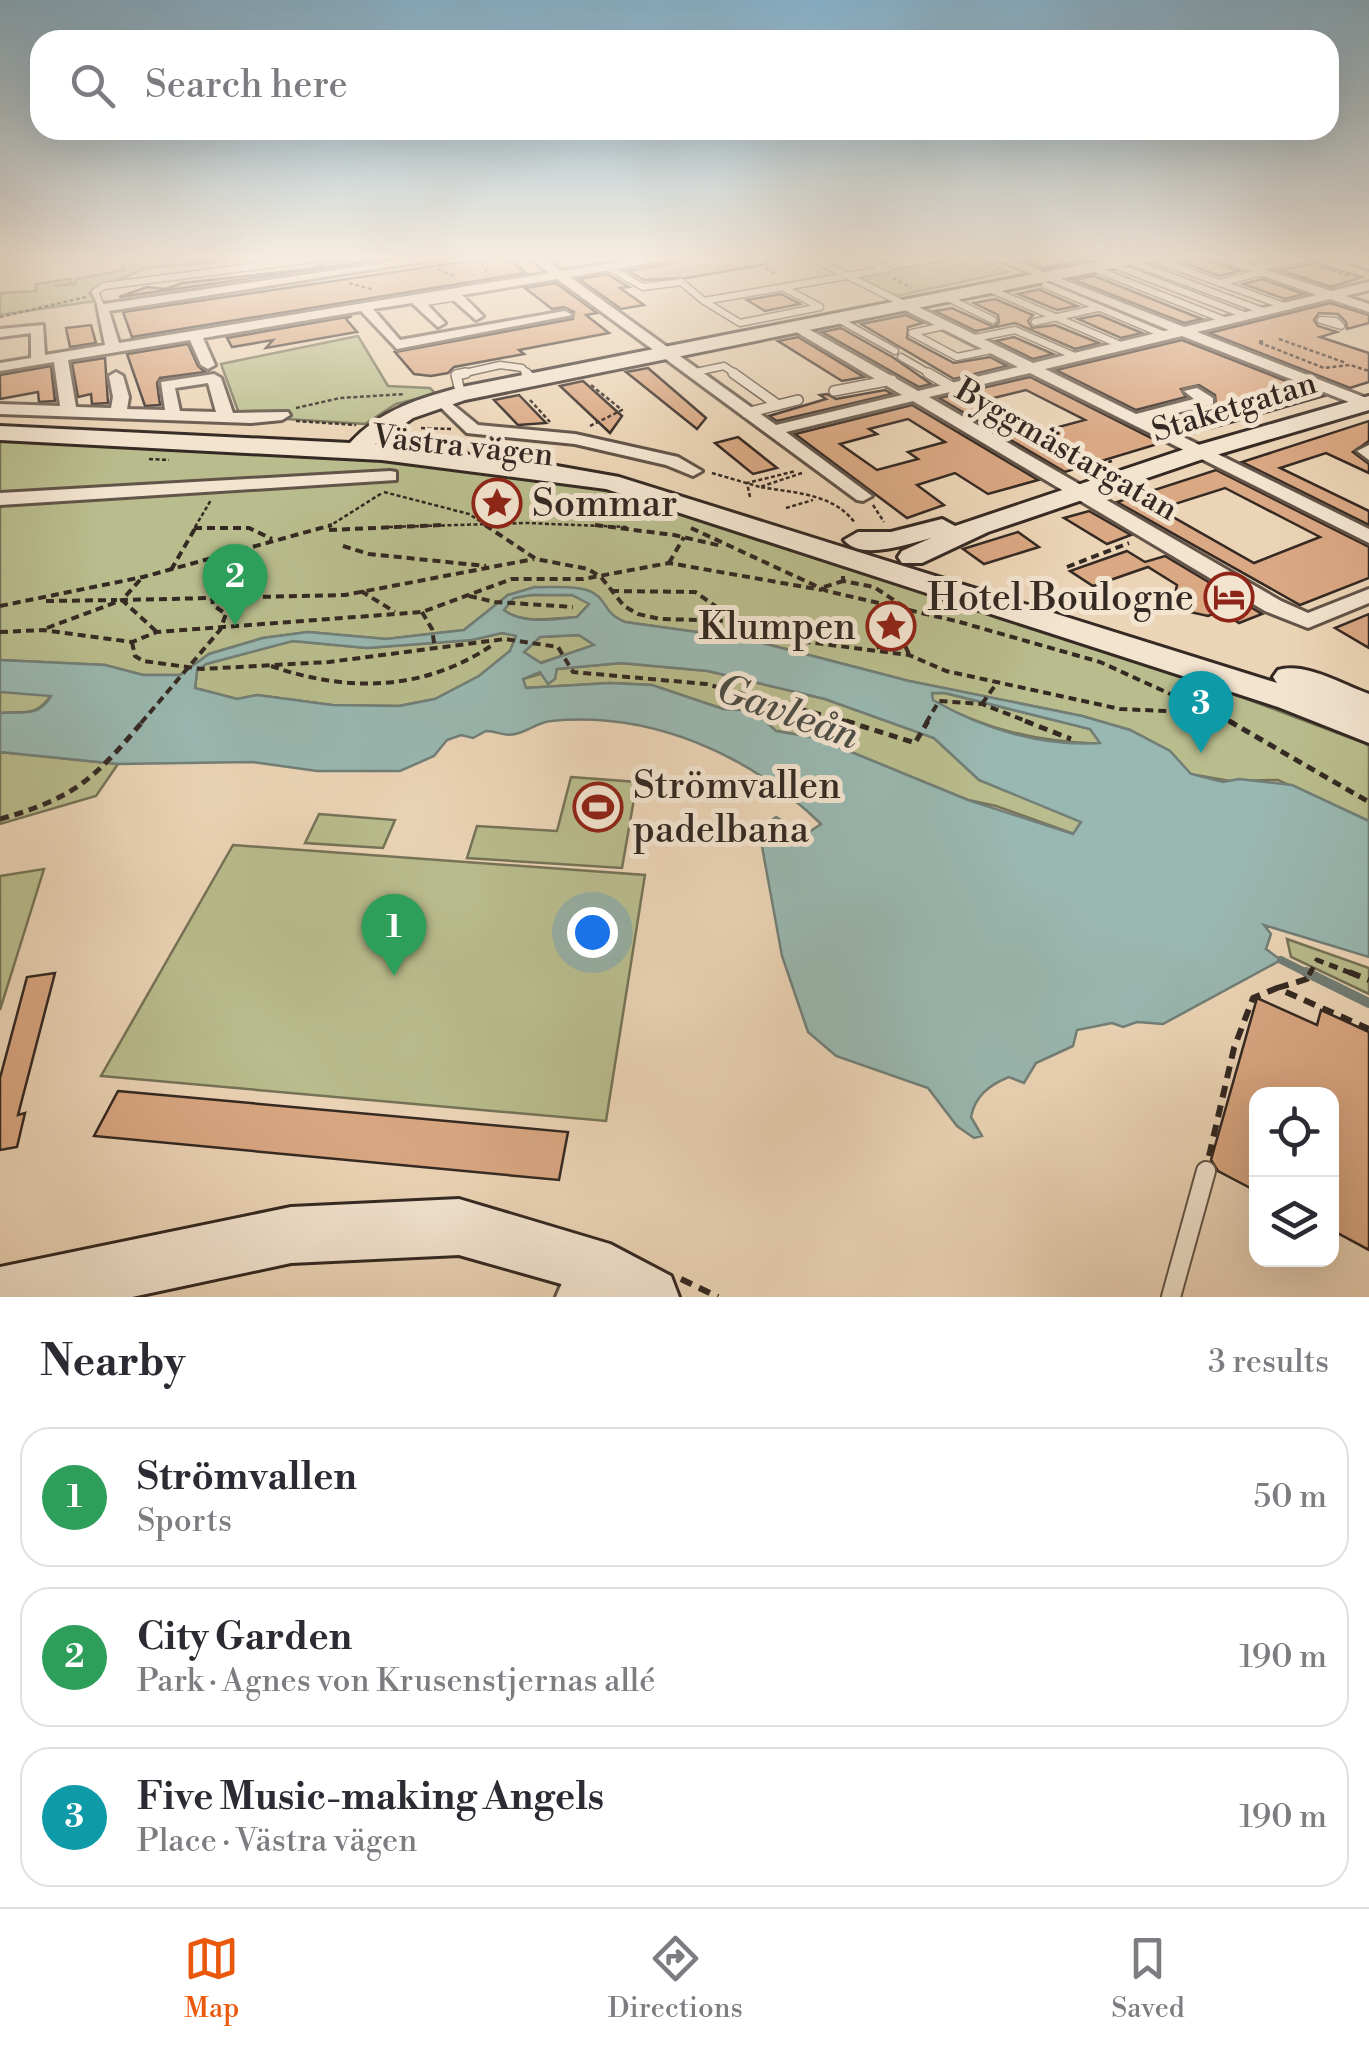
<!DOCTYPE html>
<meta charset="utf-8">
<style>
body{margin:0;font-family:"Libre Bodoni",serif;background:#f2f2f3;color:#2b2b33}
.controls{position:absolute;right:30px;bottom:30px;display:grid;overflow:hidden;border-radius:20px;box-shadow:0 10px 40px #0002}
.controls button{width:90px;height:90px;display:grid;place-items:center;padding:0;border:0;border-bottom:2px solid #e1e1e2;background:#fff;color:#2b2b33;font:50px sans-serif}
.you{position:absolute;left:592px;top:932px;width:35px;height:35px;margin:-25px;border:8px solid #fff;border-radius:50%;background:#1a73e8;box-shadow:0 0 0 15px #1a73e833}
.badge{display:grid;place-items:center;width:65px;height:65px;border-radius:50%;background:#ea580c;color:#fff;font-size:32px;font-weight:700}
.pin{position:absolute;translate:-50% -82px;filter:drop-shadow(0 2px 5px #0008)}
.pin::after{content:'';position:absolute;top:52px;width:35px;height:30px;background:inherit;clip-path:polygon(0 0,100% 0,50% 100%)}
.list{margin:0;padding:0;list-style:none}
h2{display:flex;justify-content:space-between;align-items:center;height:130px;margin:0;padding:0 40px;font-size:42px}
h2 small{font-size:32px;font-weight:400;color:#7c7c81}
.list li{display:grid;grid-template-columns:65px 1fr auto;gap:30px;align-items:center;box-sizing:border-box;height:140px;margin:0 20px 20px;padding:0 20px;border:2px solid #e1e1e2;border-radius:30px}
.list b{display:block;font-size:38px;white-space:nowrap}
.list p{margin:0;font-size:32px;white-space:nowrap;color:#7c7c81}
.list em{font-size:32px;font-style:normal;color:#7c7c81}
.icon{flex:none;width:55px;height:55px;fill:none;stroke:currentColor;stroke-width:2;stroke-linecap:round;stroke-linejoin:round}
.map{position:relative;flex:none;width:1369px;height:1297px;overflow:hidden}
.search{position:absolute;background:#fff;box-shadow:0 10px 40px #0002;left:30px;right:30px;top:30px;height:110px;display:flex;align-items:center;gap:25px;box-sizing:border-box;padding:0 35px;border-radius:30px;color:#7c7c81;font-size:38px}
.sheet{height:610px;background:#fff}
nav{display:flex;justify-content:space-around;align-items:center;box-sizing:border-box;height:140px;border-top:2px solid #e1e1e2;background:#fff;font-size:28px;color:#7c7c81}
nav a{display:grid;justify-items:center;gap:5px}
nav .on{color:#ea580c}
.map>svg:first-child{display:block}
.green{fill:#b9bd8d;stroke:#767358;stroke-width:2.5}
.water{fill:#99b8b1;stroke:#717f78;stroke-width:2.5;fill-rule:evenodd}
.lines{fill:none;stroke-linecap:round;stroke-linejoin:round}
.stream-far1{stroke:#717f78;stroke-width:8}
.stream{stroke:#717f78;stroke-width:10}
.building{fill:#daa883;stroke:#342923;stroke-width:2.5;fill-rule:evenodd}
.lane-far2-casing{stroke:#625448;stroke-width:9}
.lane-far1-casing{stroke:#625448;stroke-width:12}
.lane-casing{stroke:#625448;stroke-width:22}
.street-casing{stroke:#625448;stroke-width:6}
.secondary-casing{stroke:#342923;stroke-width:6}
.path-far3{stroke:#342923;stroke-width:2.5;stroke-dasharray:4 2.5;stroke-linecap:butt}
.path-far2{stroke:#342923;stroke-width:4;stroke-dasharray:8 5;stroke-linecap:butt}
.path-far1{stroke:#342923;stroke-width:5;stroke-dasharray:9 6;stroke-linecap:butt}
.path{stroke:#342923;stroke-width:6;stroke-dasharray:12 8;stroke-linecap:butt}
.lane-far2{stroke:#f3e4d0;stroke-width:6}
.lane-far1{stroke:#f3e4d0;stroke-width:9}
.lane{stroke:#f3e4d0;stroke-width:18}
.street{fill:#f3e4d0;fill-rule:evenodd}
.secondary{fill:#f3e4d0;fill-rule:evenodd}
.labels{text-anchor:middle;stroke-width:10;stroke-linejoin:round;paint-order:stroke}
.far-street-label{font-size:32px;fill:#342923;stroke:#f3e4d0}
.poi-label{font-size:38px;fill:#342923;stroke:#f3e4d0;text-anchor:start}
.water-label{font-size:40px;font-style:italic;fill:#4d4d46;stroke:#f3e4d0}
</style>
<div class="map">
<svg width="1369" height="1297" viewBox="0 0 1369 1297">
<rect width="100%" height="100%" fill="#ecd5b7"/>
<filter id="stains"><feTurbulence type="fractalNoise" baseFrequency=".002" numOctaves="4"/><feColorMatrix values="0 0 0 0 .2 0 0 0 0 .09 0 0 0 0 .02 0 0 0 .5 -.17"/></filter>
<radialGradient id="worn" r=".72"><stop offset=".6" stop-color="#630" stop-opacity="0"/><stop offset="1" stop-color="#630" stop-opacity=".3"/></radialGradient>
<g class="green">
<polygon points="137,256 287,256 146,268 89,293 95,301 0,315 0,293 36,291 36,284 71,279 72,283 54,286 75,284 76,279 123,270 122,259"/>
<polygon points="973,256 1008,272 901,295 891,295 856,276"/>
<polygon points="358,336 388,386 430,388 436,394 396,404 365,424 240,416 221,364"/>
<polygon points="0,438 399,458 579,480 889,579 1000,619 1180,674 1364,743 1369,746 1369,821 1278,780 1230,781 1190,774 1170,751 1130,730 1082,716 909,681 747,639 625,622 607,614 599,597 535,587 508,595 464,630 386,639 308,632 263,638 209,654 180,675 143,675 105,665 0,660"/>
<path d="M531 595H572L590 603 577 617C555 618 522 625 504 610L513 598Z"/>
<polygon points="502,633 517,635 510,651 479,676 435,699 399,706 332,705 257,695 237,699 195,688 197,671 206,664 292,641 367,648 472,640"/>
<polygon points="579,635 595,645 540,663 524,652 540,637"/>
<polygon points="621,663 708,671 825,699 934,738 979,780 1082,821 1074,834 996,806 968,800 817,738 776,731 754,712 723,709 652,685 610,683 525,688 523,679 557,669"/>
<path d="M23 691 51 695C38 717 23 711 0 713V692Z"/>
<path d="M931 693H945L1090 729 1101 744C1039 742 987 730 933 701Z"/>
<polygon points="0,752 118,764 96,796 0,824"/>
<polygon points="571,777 637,782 622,868 467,858 477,826 557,831"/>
<polygon points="319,814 395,820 383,848 305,843"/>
<polygon points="233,845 645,875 606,1121 101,1076"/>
<polygon points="44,869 0,1010 0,876"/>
<polygon points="1287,939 1369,968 1369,994 1291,957"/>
</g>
<path class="water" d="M535 587C551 588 582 584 595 594 609 604 603 612 625 622L747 639 909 681 1082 716 1130 730 1170 751 1191 774 1223 782 1239 779 1292 785 1369 821V957L1264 925 1271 934 1266 949 1281 960 1163 1024 1137 1022 1123 1027 1112 1023 1077 1030 1073 1046 1036 1063 1024 1083 1009 1077C989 1085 975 1096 971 1117L982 1136 974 1138 957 1126 928 1088 836 1056 808 1032 782 956 759 830 776 817 806 834 821 824C750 755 652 711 551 721 538 722 527 732 515 734 504 737 498 731 486 731L473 738 461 735 447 740 434 756 400 771H317L253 762 118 764 0 752V713C22 711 38 718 51 696L0 692V660L105 665 143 675H180L209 654 263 638 308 632 386 639 464 630 508 595ZM531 595H572L589 604 577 617C555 619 522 625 504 610L514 598ZM502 633 516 636 510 651 479 676 435 699 399 706 332 705 257 695 237 699 195 688 197 671 206 664 293 641 367 648 472 640ZM579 635 594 645 541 663 524 652 540 637ZM621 663 708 671 825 699 934 738 979 780 1081 822 1073 834 968 800 817 738 776 731 754 711 723 709 652 685 610 683 526 688 523 679 540 672 548 684 555 679 557 669ZM945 693 1090 729 1100 743C1042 747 983 729 933 700L932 693Z"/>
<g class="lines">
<polyline class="stream-far1" points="1281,960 1311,975"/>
<polyline class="stream" points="1306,972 1369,1003"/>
</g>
<g class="building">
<polygon points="372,256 399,257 119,297 147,287 166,289 182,283 310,269 339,260 355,263"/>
<polygon points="503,256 526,273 132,337 123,312"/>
<polygon points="682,256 766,256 767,264 687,278 644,280 628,271 675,263"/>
<polygon points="1012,256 1080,256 1090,259 1044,268"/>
<polygon points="1204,256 1207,260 1239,271 1220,276 1179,261"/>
<polygon points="1316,263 1362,277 1331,287 1280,270"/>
<polygon points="607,274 629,287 620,288 644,305 621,309 579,279"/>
<polygon points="1094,276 1202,319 1184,323 1074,280"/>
<polygon points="1262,279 1304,294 1285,299 1243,284"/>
<polygon points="556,283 597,313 586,315 609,333 519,350 524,354 454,367 448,373 431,376 414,374 395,352 573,319 574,312 564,307 552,309 525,288"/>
<polygon points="1040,289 1042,291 1077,306 1057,310 1018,294"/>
<polygon points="781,294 800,304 765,311 747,300"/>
<polygon points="995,299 1033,315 1028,321 1032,328 1055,325 1099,343 1075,349 1015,323 976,331 935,311 952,308 994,327 999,322 998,315 974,303"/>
<polygon points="1330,303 1369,315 1369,323 1347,329 1346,322 1338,314 1319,313 1314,320 1318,326 1337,332 1320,337 1369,353 1369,382 1350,388 1209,333"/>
<polygon points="906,315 923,323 908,327 907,338 954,363 990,357 1007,366 954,379 861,324"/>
<polygon points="1099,315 1142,333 1121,338 1078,319"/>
<polygon points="352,316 346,319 357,332 266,348 273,340 232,347 227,338"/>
<polygon points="91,325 96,343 70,347 66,328"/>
<polygon points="841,328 894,358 931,384 919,387 822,332"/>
<polygon points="798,337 864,377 842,381 778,341"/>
<polygon points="1014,337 1053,354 1033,359 996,341"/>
<polygon points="1182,340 1324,396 1188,435 1160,421 1216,406 1215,395 1199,385 1181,389 1186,397 1136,410 1056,370"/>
<polygon points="188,344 198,366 205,372 160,378 157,383 160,405 145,406 127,354"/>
<polygon points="105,358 108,403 92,404 91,394 78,397 72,363"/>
<polygon points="51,366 55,401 39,402 38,392 0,399 0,375"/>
<polygon points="648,368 706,418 697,429 626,372"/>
<path d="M1030 377 1161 443 1065 472 939 398ZM1026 390 1085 420 1029 435 973 403Z"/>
<polygon points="583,381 622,416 610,433 560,386"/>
<polygon points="885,390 892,394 777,421 769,416 826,399 820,395 827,394 836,399"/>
<polygon points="519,395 546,423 518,425 494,400"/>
<path d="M912 405 1038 480 988 494 955 473 917 485 944 505 907 518 795 434ZM908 419 945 442 908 452 918 459 877 470 840 444 877 434 869 429Z"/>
<polygon points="1369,421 1369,441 1353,452 1369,464 1369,473 1326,453 1280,468 1369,511 1369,525 1242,462"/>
<polygon points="738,437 777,468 753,474 715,443"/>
<path d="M1216 470 1369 547V578L1300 605 1117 502ZM1225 488 1320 537 1254 563 1159 509Z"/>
<polygon points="1089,511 1131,535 1107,544 1064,518"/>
<polygon points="1018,532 1039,547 984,564 963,549"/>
<polygon points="1127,551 1145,562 1165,556 1262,614 1239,623 1221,611 1208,616 1172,608 1177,585 1148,567 1093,586 1070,571"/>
<polygon points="1369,614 1369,648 1335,628"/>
<polygon points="55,973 18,1115 25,1113 17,1147 0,1150 0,1078 27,977"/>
<polygon points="1257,998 1317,1025 1321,1010 1369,1032 1369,1250 1332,1230 1332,1094 1256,1094 1256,1191 1218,1171 1211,1160"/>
<polygon points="118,1091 568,1132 559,1180 94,1136"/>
</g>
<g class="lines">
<g class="lane-far2-casing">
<g id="lane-far2">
<polyline points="808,256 906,305"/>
<polyline points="1145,256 1287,307"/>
<polyline points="1362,256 1369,258"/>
<polyline points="1126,260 1266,312"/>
<polyline points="1109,263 1247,316"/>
<polyline points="608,267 643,287 681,282 704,301 887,269 858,256"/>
<polyline points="1090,267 1227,321"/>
<polyline points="1253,269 1316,256"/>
<polyline points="1219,283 1259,273"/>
<polyline points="1045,285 1167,336"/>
<polyline points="987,288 1123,346"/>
<polyline points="944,296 993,320"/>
<polyline points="704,301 740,323 820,307 784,288"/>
<polyline points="420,303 457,297"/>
<polyline points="102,308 95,292 104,286 334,256"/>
<polyline points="838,319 895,351"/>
<polygon points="1321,320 1336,321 1341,326"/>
<polyline points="1035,322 1098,308"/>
<polyline points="944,326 912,333 957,357 991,350"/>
<polyline points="970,339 1015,330 1077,357"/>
<polyline points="901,357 932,375"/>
<polyline points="691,373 724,366 737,375"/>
<polyline points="456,375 500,365 522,368 528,375"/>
</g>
</g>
<g class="lane-far1-casing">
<g id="lane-far1">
<polyline points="526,373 531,378"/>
<polyline points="733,373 778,405"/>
<polyline points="928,373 952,387"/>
<polyline points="459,387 456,375 466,373"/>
<polyline points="834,391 892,380"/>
<polyline points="746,413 798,400"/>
</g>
</g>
<g class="lane-casing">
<polyline id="lane" points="1171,1297 1206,1171"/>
</g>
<g class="street-casing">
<g id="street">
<path d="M431 256H457L109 311 119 343 549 273 528 256H540L561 271 656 256H679L674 259 570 277 776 425 902 395 793 330V324L798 323 918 391 1018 367 901 308V302L906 301 1033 363 1169 330 989 256H1003L1184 327 1317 295 1208 256H1223L1331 291 1369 282V290L1345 296 1369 304V312L1330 299 1197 332 1369 399V410L1182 336 1045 369 1136 414 1194 399 1184 391 1197 388 1213 398V404L1149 420 1369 529V543L1030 373 929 397 1281 601 1308 613 1369 589V603L1308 628 1265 611 913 401 786 432 872 496 863 501 857 500 557 279 462 295 483 316 476 320 450 297 424 301 445 323 438 327 412 303 373 309 400 340 565 311 572 315 397 349 361 311 203 338 215 365 208 369 201 365 190 340 68 360 76 407 111 408 113 397 109 376 116 372 123 376 129 397 127 409 165 410 161 382 214 374 221 378 233 413 288 412 290 415 282 420 251 423 0 414V404L60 406 54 362 0 371V363L31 358V333L0 337V329L43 325 45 355 105 345 97 305ZM208 383 216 412 180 411 175 388Z"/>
<polygon points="1332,256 1349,256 1369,261 1369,269"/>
<polygon points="440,394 478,425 575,434 678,457 702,471 693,476 666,465 575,444 467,433 432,399"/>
<polygon points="1369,445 1369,460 1357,451"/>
<polygon points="390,471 396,472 396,480 0,505 0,493"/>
<polygon points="590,1244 604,1250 610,1264 596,1297 556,1297 576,1250"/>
</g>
</g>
<g class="secondary-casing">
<g id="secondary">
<path d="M1125 256H1156L1148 261 465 400 413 418 375 444 534 462 619 477 1277 683 1273 677 1278 670C1306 662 1343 685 1369 694V743L1278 707 606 489 382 460 0 440V426L350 443C380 410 420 398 462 387Z"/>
<path d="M1369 396V410L1206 458 988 532 922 563H902L898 557 902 551 931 538C908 544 861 561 844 540L858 532H891L942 519 955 526 1188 448Z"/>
<polygon points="459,1199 610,1244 671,1276 679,1297 592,1297 579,1289 459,1255 291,1263 132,1297 0,1297 0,1267 291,1207"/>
</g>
</g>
<g class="path-far3">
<polyline points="505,256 522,268"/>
<polyline points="478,257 487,272"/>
<polyline points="194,260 209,256"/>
<polyline points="1320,267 1349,276"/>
<polyline points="766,268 777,275"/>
<polyline points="438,269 456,277"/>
<polyline points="893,278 911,288"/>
<polyline points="349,283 374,290"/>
<polyline points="0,317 86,297"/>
<polyline points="1279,339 1346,363"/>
<polyline points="1263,341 1258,342 1324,368 1350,365 1369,371"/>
<polyline points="530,400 550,422"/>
<polyline points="296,408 340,398 405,394"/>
<polyline points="296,421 356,425"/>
<polyline points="590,426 622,410 591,385"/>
<polyline points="421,428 451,429"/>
<polyline points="149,459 169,460"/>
<polyline points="1077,471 1112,461"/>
<polyline points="712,473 760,487"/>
<path d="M802 473 760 487C794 493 833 493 855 523"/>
<polyline points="384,492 469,514 489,527"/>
<polyline points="750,497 747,483 796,471"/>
<polyline points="873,505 884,522"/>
<polyline points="786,508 813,500"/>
<polyline points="195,527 211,500"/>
<polyline points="328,527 382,493"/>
<polyline points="389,527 527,523 627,527"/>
</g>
<g class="path-far2">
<polyline points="485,525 536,559 588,569 601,577 624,606 638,614 660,619 737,621 799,641 909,655 946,671 1120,709 1212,713"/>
<polyline points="595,525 674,535 722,546"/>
<polyline points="194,528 249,528 272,539"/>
<polyline points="691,528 827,591 956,621 1100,662 1234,723"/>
<polyline points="329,530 442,525"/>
<polyline points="343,546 369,554 486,566"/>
<polyline points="669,563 684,537"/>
<polyline points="1067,567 1129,543"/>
<polyline points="171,570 197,525"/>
<polyline points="843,576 843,581 874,587 909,610 908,627 902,639 909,654"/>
<polyline points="140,580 122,600 157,632"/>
<polyline points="824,587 843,581"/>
<polyline points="361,591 395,612"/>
<polyline points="611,591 695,592 737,621"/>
<polyline points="469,596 495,602 573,607"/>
<polyline points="46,601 117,600"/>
<polyline points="0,606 143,577 332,525"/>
<polyline points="422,612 432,629 435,649"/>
<polyline points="47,628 122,600 345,595 534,559"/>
<polyline points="0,632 43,630 132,642 157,632 422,612 512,579 583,579 669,563 822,590"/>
<polyline points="132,642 135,656 143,661 202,669 329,662 505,639 558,647 573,672 706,684 854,723"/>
<polyline points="879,649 872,622 880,606"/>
<path d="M271 666C349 693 425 691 494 644"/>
<polyline points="982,704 996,684"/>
<polyline points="141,723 220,630 226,614 213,605 212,598"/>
<polyline points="926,723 939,701 982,704 1031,723"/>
</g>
<g class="path-far1">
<polyline points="846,721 915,743 928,721"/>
<polyline points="1025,721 1071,739"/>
<polyline points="1229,721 1369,802"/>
<path d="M0 819C75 798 94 779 143 721"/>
<polyline points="1309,975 1317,960 1356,975"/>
</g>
<g class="path">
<polyline points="1349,972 1369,980"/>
<polyline points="1277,988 1307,979 1311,972"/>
<polyline points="1209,1156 1234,1048 1253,998 1277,988 1369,1029"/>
<polyline points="681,1279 718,1297"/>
</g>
<use href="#lane-far2" class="lane-far2"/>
<use href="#lane-far1" class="lane-far1"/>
<use href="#lane" class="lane"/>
<use href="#street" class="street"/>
<use href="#secondary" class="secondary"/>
</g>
<linearGradient id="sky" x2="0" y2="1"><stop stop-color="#88b6d2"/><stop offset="0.59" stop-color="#f6ecdf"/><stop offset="1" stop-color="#f6ecdf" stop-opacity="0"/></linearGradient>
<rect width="1369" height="437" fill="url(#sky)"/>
<defs>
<g id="sight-ring" transform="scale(2.5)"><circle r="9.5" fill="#f3e4d0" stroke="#8f2418" stroke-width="1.5"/><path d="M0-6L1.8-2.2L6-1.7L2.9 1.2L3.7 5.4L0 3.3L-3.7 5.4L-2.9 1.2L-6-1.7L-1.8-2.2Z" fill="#8f2418"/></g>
<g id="hotel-ring" transform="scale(2.5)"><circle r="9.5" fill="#f3e4d0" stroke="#8f2418" stroke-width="1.5"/><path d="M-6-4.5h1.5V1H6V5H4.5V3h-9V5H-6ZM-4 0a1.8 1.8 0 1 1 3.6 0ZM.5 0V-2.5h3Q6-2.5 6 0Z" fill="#8f2418"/></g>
<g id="stadium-ring" transform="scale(2.5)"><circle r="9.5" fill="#f3e4d0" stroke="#8f2418" stroke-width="1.5"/><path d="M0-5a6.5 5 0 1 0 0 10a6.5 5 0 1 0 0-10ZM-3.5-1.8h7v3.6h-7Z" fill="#8f2418"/></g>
</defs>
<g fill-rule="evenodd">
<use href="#sight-ring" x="497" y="503"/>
<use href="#hotel-ring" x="1229" y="597"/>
<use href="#sight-ring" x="891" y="626"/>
<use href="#stadium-ring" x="598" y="807"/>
</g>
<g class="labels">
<g class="far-street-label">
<text transform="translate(1234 406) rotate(-17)" y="11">Staketgatan</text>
<text transform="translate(463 445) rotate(6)" y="11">Västra vägen</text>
<text transform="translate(1067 449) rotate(30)" y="11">Byggmästargatan</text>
</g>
<g class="poi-label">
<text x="532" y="516">Sommar</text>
<text x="1194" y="610" text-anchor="end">Hotel Boulogne</text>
<text x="856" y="639" text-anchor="end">Klumpen</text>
<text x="633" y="798">Strömvallen<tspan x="633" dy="44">padelbana</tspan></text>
</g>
<g class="water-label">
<text transform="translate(788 711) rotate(20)" y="14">Gavleån</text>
</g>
</g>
<rect width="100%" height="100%" filter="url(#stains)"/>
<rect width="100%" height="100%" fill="url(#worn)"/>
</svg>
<div class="controls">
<button><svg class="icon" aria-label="locate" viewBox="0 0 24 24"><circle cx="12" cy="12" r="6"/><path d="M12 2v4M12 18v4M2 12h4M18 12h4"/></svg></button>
<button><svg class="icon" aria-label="layers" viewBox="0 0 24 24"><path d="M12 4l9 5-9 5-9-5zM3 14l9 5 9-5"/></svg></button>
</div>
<div class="you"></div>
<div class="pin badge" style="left:394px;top:976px;background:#2e9e5b">1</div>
<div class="pin badge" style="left:235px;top:626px;background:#2e9e5b">2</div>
<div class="pin badge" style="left:1201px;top:753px;background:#0f9aa8">3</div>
<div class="search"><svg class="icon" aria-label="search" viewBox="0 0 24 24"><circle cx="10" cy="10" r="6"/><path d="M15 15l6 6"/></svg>Search here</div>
</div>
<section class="sheet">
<h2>Nearby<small>3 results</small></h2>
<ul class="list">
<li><span class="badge" style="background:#2e9e5b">1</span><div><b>Strömvallen</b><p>Sports</p></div><em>50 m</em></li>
<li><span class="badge" style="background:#2e9e5b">2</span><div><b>City Garden</b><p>Park · Agnes von Krusenstjernas allé</p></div><em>190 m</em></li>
<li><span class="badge" style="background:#0f9aa8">3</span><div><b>Five Music-making Angels</b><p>Place · Västra vägen</p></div><em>190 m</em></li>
</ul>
</section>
<nav>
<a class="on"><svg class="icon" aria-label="map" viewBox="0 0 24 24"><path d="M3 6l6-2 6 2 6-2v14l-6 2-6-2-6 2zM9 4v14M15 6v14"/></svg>Map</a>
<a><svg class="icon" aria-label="directions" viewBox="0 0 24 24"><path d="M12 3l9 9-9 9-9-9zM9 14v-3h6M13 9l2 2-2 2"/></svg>Directions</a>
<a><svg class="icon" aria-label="saved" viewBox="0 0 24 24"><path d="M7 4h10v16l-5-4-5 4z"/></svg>Saved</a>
</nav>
